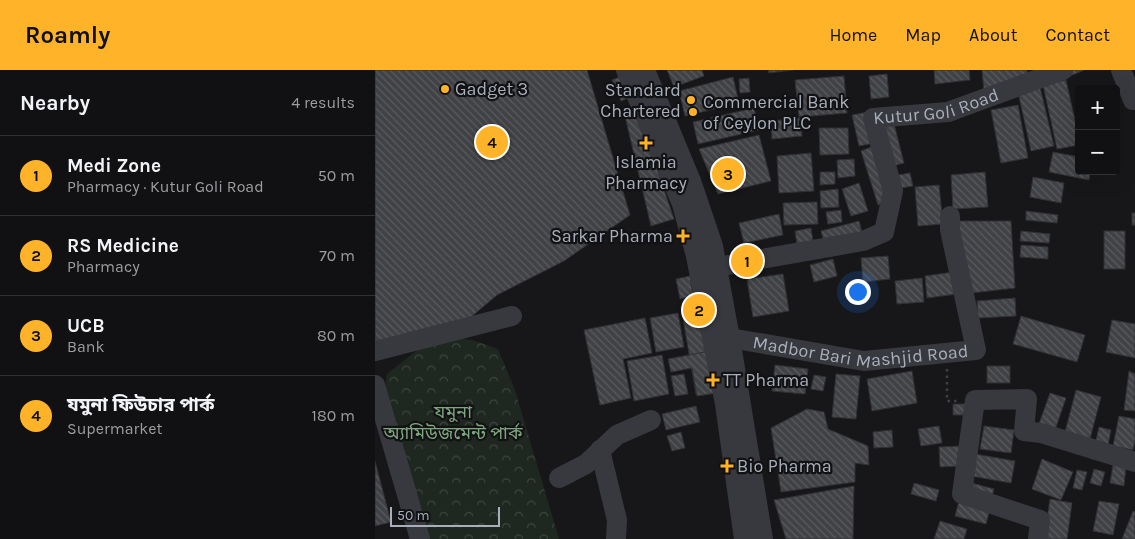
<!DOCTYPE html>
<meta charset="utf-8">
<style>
body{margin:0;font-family:Karla,"Noto Sans Bengali",sans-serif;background:#1e1f21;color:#f1f3f6}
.controls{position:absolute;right:15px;top:15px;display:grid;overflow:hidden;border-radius:5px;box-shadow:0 5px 20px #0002}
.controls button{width:45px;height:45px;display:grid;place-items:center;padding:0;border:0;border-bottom:1px solid #303133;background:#111113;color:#f1f3f6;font:25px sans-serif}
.scale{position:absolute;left:15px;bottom:12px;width:110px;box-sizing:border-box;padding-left:5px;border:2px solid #a8aeba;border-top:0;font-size:14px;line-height:18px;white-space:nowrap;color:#a8aeba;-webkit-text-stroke:4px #121214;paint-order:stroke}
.you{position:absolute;left:482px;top:221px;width:18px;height:18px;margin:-12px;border:4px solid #fff;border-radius:50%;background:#1a73e8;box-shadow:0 0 0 8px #1a73e833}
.badge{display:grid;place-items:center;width:32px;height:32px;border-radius:50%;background:#ffb329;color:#111;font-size:16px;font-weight:700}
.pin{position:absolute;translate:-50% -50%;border:2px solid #fff;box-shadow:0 1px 5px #0006}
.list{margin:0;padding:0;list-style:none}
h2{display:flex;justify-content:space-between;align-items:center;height:65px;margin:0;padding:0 20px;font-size:21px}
h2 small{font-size:16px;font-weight:400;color:#9c9da0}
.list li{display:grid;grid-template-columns:32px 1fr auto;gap:15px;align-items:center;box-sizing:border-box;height:80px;padding:0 20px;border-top:1px solid #303133}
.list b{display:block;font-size:19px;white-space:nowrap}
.list p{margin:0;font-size:16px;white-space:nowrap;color:#9c9da0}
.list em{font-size:16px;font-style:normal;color:#9c9da0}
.map{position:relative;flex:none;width:760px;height:469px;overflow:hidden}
header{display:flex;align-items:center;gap:30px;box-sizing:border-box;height:70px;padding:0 25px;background:#ffb329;color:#111}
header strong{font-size:24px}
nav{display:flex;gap:28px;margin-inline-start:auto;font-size:18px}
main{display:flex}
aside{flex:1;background:#111113}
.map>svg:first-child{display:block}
.park{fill:url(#park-crowns)}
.building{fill:url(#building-back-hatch);stroke:#313135}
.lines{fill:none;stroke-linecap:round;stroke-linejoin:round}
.path{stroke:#3e4046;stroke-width:2.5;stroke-dasharray:2.5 4;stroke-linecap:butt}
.minor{stroke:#38393f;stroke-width:20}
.poi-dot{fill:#ffb329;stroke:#121214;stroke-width:2}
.labels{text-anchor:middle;stroke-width:4.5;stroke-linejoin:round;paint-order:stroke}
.poi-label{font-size:18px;fill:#a8aeba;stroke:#121214;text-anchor:start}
.street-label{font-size:18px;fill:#a8aeba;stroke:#121214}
.park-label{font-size:18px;fill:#7ea77f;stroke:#121214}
</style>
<header>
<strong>Roamly</strong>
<nav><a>Home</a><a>Map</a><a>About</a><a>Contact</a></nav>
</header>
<main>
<aside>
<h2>Nearby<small>4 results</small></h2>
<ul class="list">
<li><span class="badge">1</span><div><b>Medi Zone</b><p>Pharmacy · Kutur Goli Road</p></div><em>50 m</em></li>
<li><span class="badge">2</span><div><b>RS Medicine</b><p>Pharmacy</p></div><em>70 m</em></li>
<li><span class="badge">3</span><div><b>UCB</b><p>Bank</p></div><em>80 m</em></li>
<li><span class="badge">4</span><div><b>যমুনা ফিউচার পার্ক</b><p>Supermarket</p></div><em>180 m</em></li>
</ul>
</aside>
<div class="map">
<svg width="760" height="469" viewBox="0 0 760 469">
<defs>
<pattern id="park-crowns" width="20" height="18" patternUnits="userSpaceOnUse" patternTransform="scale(1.25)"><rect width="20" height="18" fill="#1e2820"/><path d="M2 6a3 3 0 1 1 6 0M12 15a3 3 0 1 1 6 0" fill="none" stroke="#3c453e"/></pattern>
<pattern id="building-back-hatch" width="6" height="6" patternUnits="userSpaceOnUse" patternTransform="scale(1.25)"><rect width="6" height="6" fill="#414246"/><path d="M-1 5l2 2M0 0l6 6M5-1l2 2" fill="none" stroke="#5a5b5f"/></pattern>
</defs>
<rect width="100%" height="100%" fill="#171719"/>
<polygon class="park" points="74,268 97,270 123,279 140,320 184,469 43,469 5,349 12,304 46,277"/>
<g class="building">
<polygon points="0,0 212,0 255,145 189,191 122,225 90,252 0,274"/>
<polygon points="292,0 327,0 329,6 299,17"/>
<polygon points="393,0 418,0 394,3"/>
<polygon points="559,0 594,0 595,10 560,14"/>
<polygon points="607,0 652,0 654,17 609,22"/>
<polygon points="691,0 709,0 693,7"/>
<polygon points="512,4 514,27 496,29 494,6"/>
<polygon points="247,6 256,27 246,31 237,10"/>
<polygon points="469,6 472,43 424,47 420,10"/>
<polygon points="358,7 364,33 310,46 304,21"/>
<polygon points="374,8 375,22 365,23 364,9"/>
<polygon points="691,10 704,68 704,75 682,79 668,15"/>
<polygon points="665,17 679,76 656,81 643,22"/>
<polygon points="643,35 653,88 626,93 616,40"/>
<polygon points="261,37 299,149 276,156 249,42"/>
<polygon points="379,38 384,60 323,74 318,52"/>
<polygon points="493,42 499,73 484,76 477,45"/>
<polygon points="516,42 529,93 510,98 497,47"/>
<polygon points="425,48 427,66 397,69 396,51"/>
<polygon points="444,58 473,58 474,84 445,85"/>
<polygon points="384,65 396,111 343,124 324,79"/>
<polygon points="499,76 516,131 503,135 486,81"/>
<polygon points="678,82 704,87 704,101 715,101 714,110 674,102"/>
<polygon points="436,83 439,121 404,123 402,86"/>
<polygon points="479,89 480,106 463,108 462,90"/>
<polygon points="445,102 460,102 460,114 445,115"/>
<polygon points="610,102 613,137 578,139 576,105"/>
<polygon points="535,103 538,116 514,120 512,107"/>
<polygon points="658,107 689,113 686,133 655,127"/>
<polygon points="484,113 493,141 476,146 467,119"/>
<polygon points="564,115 568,154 543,156 540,117"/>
<polygon points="463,119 464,137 446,138 445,121"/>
<polygon points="442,132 443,154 409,155 408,133"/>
<polygon points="466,140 467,152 453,154 451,142"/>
<polygon points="651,141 683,145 682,153 651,150"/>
<rect x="757" y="143" width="3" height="12"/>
<polygon points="404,144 408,165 369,173 364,153"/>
<polygon points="484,151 491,177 453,187 446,161"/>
<polygon points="577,151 636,151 640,218 596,223"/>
<polygon points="436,158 439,178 423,181 420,161"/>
<polygon points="646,161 675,164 674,173 645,171"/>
<rect x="729" y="161" width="21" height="38"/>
<polygon points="646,175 673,177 673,189 645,187"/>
<polygon points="513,186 515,209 488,212 486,188"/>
<polygon points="458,189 462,206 439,212 435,195"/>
<polygon points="579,202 582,224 552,228 550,206"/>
<polygon points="408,204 414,241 378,247 372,209"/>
<polygon points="315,206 318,226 305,229 301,209"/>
<polygon points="547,208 549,232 522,234 520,211"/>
<polygon points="640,228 641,246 603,248 602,231"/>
<polygon points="325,233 341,320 321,324 306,237"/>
<polygon points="303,243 309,277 281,282 275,248"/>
<polygon points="646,246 710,265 702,292 638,274"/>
<polygon points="270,248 277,283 248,289 256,328 225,335 209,260"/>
<polygon points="737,250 760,254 760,288 731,282"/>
<polygon points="335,281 342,323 322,326 317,298 296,302 293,289"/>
<polygon points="287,285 294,324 259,331 252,291"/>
<polygon points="400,295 433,299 430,324 397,321"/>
<rect x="612" y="296" width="23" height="17"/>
<polygon points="537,301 542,333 497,341 492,309"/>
<polygon points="754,301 760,304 760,341 749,340"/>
<polygon points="309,304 313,324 300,326 296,306"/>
<polygon points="461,304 485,306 481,349 457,347"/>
<polygon points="439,305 451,307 448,321 436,319"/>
<polygon points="701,320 726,327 715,369 690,362"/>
<polygon points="675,323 691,328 680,360 664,354"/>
<polygon points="578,334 591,334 592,345 578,345"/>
<polygon points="321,336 325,352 291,360 287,344"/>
<polygon points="432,339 449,342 453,359 493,376 494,395 480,393 480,412 406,422 396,358"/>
<polygon points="744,346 760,349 760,371 758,380 738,376"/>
<polygon points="564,356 567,373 546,376 543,359"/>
<polygon points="609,356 639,360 636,383 605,379"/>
<polygon points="724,357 736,360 730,391 717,389"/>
<polygon points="517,360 518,377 499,378 498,362"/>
<polygon points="306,362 310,378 297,381 292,366"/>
<polygon points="586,376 587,396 565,397 564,377"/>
<polygon points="740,383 752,386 749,416 735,413"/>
<polygon points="600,384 640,391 636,413 596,406"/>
<polygon points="667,389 698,402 686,430 657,419"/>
<polygon points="0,391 16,452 0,456"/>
<polygon points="719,399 730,402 726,416 715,413"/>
<polygon points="702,400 712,402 707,420 698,418"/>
<polygon points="593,412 619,419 616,430 590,423"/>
<polygon points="539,413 564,420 561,431 536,424"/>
<polygon points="479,416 478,469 411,469 399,430"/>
<polygon points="585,427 616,435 611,454 580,446"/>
<polygon points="675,429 697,433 692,469 669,469"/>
<polygon points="724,431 744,434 738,465 718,461"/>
<polygon points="758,441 760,442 760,469 747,469"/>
<polygon points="565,451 592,459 589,469 559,469"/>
</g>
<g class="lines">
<polyline class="path" points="572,299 572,331 582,331"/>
<g class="minor">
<polyline points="251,0 307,134 321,186 350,334 369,469"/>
<polyline points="270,0 316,111 338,176 355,268 388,469"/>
<polyline points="746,0 758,30 760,30"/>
<path id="s1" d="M353 195 488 171 509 162 518 121 498 48 573 42 688 0"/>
<path id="s2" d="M355 268 489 291 601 280 575 160V146"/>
<polyline points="0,281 137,246"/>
<polyline points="0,315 45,469"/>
<polyline points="225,380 242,450 241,469"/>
<polyline points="184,408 211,394 242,365 276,350"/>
<polyline points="663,469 665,450 587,424 600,330 652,329 649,361 666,363 760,392"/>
</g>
</g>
<g class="poi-dot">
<circle cx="70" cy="19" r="5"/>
<circle cx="316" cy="30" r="5"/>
<circle cx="318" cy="42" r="5"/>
<path d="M268.5 65.5h5v5h5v5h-5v5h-5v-5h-5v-5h5z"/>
<path d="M305.5 158.5h5v5h5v5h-5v5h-5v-5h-5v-5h5z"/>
<path d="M335.5 302.5h5v5h5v5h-5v5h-5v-5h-5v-5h5z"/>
<path d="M349.5 388.5h5v5h5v5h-5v5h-5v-5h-5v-5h5z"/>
</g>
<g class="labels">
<g class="poi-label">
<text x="80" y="25">Gadget 3</text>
<text x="306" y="26" text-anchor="end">Standard<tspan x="306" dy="21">Chartered</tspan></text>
<text x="328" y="38">Commercial Bank<tspan x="328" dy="21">of Ceylon PLC</tspan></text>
<text x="271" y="98" text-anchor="middle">Islamia<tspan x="271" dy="21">Pharmacy</tspan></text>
<text x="298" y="172" text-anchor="end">Sarkar Pharma</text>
<text x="348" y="316">TT Pharma</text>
<text x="362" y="402">Bio Pharma</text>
</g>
<g class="street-label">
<text dy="6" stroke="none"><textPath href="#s1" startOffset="342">Kutur Goli Road</textPath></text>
<text dy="6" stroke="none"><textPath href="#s2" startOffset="132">Madbor Bari Mashjid Road</textPath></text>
</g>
<g class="park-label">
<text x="78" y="348">যমুনা<tspan x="78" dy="21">অ্যামিউজমেন্ট পার্ক</tspan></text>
</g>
</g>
</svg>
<div class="controls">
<button>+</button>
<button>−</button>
</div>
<div class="scale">50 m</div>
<div class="you"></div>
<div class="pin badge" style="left:372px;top:191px">1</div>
<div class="pin badge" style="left:324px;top:240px">2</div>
<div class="pin badge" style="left:353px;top:104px">3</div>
<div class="pin badge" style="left:117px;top:72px">4</div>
</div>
</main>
